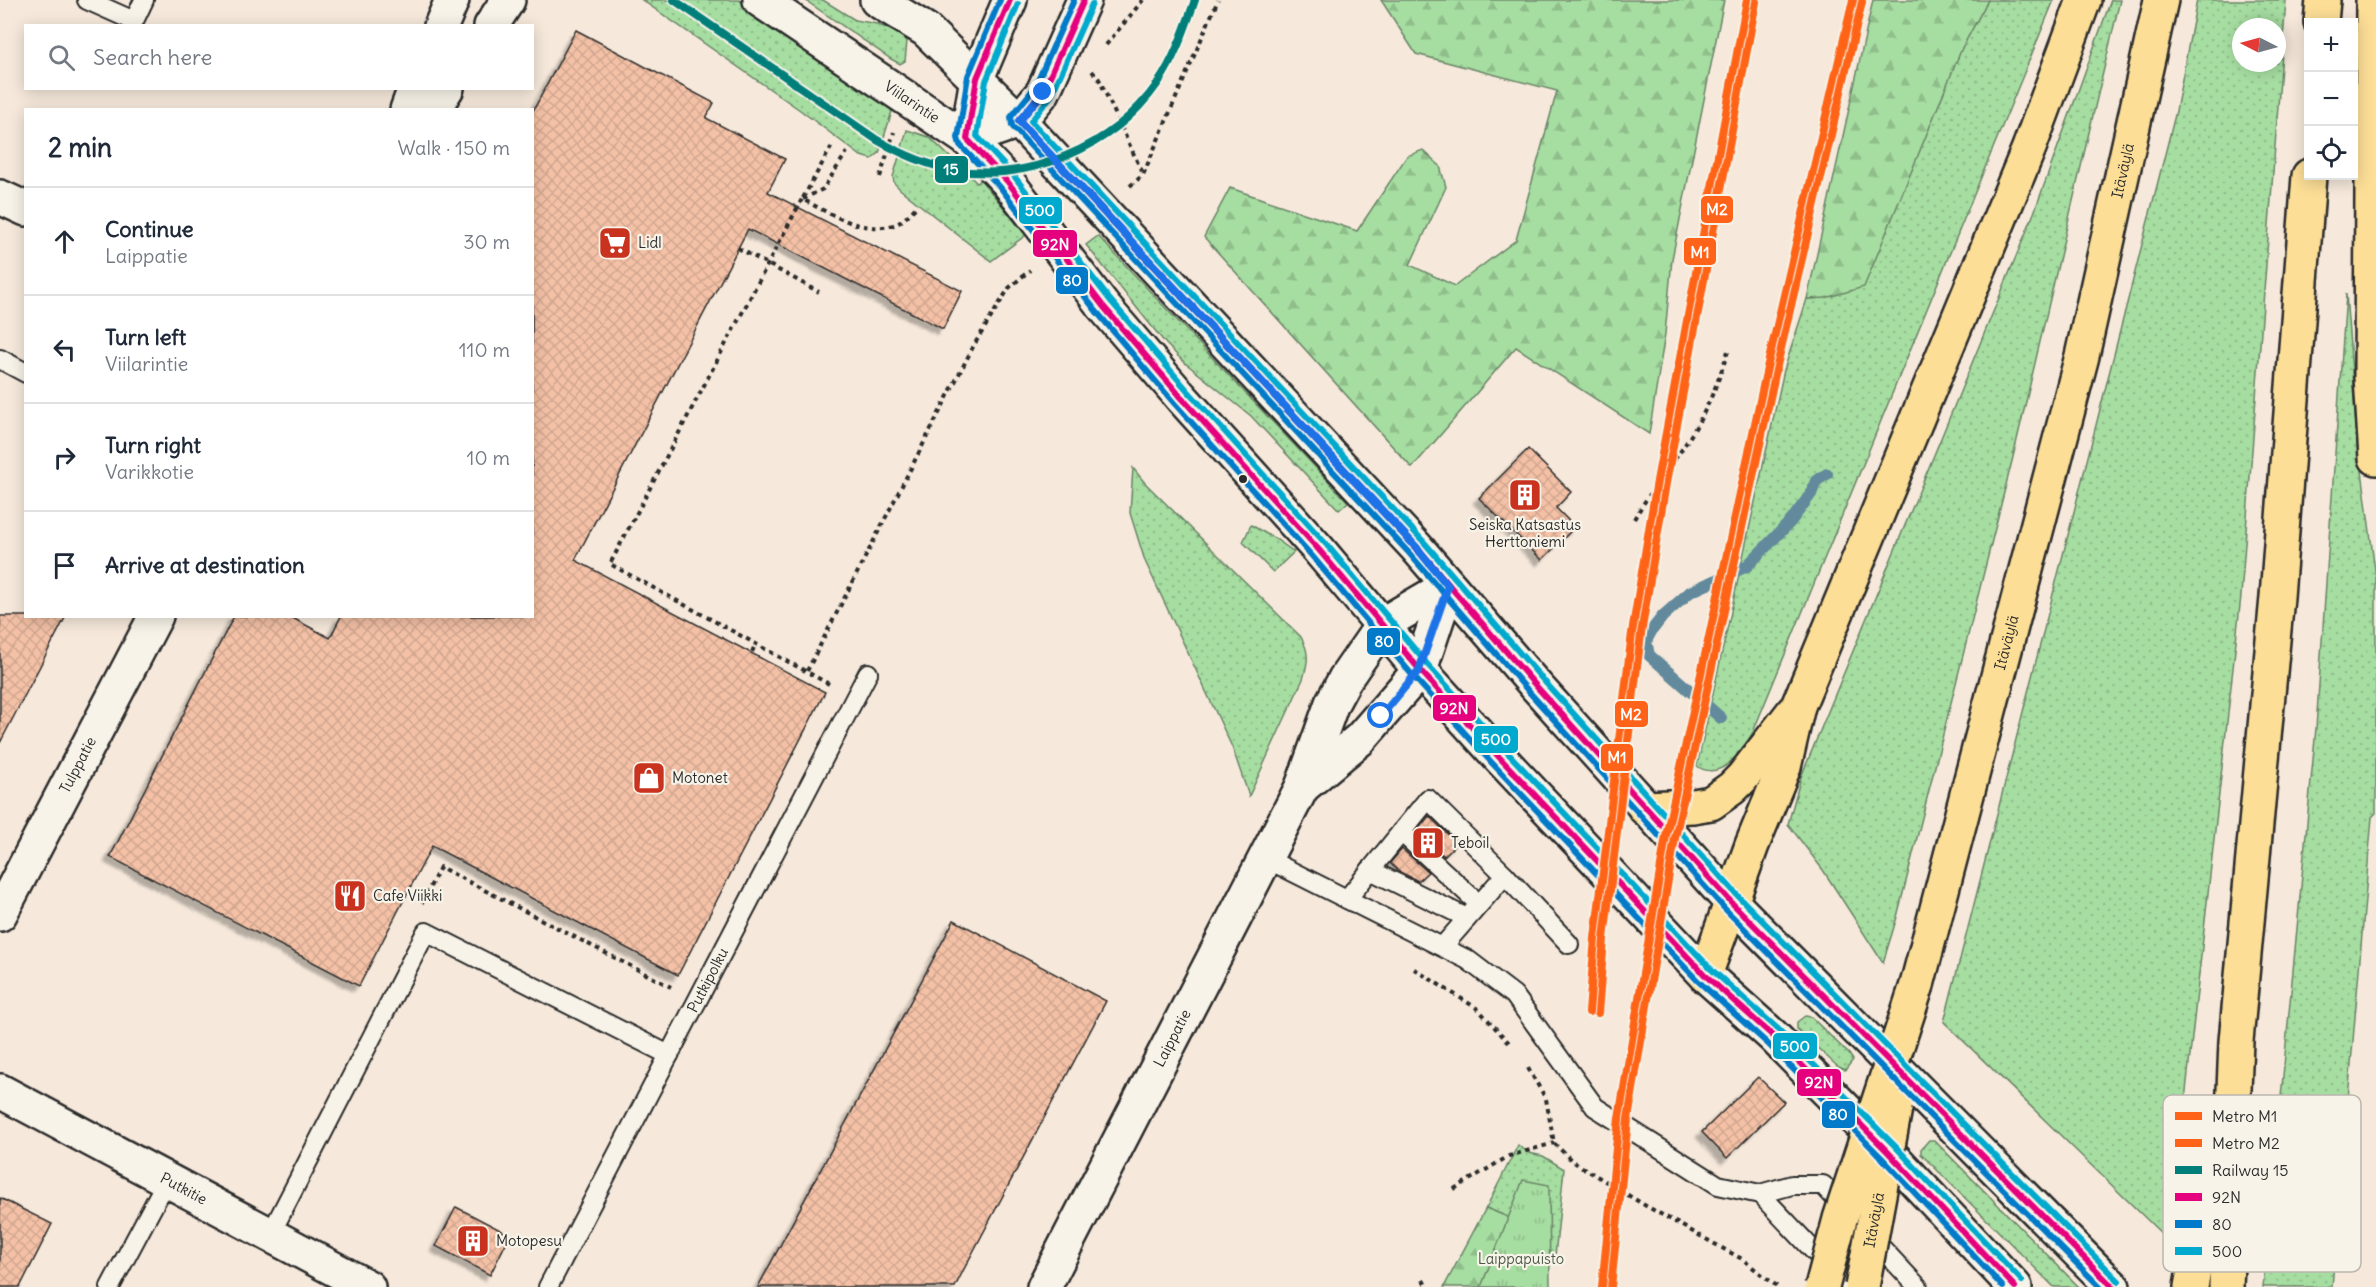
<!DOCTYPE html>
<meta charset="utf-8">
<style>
body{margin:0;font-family:Delius,sans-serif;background:#f2f2f3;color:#1f2937}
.controls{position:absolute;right:18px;top:18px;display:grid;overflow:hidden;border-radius:0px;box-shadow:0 3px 15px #0003}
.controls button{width:54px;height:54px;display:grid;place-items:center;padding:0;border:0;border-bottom:2px solid #e0e1e3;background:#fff;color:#1f2937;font:30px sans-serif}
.compass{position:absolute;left:2232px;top:18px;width:54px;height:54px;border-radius:50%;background:#fff;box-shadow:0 3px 15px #0003;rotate:276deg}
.stop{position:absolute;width:18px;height:18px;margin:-14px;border:4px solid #1a73e8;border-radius:50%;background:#fff}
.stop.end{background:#1a73e8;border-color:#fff;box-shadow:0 2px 6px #0008}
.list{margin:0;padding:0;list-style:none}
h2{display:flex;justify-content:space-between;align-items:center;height:78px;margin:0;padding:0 24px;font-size:26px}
h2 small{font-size:20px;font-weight:400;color:#747a83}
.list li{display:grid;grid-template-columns:39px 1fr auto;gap:18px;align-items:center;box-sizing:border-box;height:108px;padding:0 24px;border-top:2px solid #e0e1e3}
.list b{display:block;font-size:22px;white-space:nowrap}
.list p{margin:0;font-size:20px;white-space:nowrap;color:#747a83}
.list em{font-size:20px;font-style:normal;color:#747a83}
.icon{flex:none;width:33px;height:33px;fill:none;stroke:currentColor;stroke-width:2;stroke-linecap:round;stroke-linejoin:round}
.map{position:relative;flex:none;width:2376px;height:1287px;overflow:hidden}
.search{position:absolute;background:#fff;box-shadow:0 3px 15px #0003;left:24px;top:24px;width:510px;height:66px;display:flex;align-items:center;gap:15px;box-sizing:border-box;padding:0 21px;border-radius:0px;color:#747a83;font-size:22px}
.panel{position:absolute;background:#fff;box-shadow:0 3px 15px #0003;left:24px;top:108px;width:510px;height:510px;border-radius:0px}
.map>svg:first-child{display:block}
.grass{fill:url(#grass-dots);stroke:#688466;stroke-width:1.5;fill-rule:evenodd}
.forest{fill:url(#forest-firs);stroke:#688466;stroke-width:1.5}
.park{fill:url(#park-tufts);stroke:#688466;stroke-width:1.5}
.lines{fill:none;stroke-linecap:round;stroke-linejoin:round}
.stream{stroke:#628a9c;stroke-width:12}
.building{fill:url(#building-cross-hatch);stroke:#2b2b2b;stroke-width:1.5;filter:url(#shadow)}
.service-casing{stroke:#2b2b2b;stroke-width:22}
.minor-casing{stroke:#2b2b2b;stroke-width:38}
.secondary-casing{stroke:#2b2b2b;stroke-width:38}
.trunk-casing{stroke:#2b2b2b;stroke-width:38}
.path{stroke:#2b2b2b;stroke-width:4;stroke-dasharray:4.5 4.5;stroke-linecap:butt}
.service{stroke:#f7f3e8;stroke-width:18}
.minor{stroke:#f7f3e8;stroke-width:33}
.secondary{stroke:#f7f3e8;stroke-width:33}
.trunk{stroke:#fcde96;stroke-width:33}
.trunk-bridge-casing{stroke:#2b2b2b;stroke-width:38;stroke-linecap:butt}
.trunk-bridge{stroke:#fcde96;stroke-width:33}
.bus-1-casing{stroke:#f7f3e8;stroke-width:10}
.bus-2-casing{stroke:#f7f3e8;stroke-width:10}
.bus-3-casing{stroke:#f7f3e8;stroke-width:10}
.bus-1{stroke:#e5007d;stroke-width:6}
.bus-2{stroke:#007ac9;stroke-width:6}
.bus-3{stroke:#00a9ce;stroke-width:6}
.rail-1-casing{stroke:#f7f3e8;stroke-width:12}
.rail-1{stroke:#007e79;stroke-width:8}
.metro-1-casing{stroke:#f7f3e8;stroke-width:12}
.metro-2-casing{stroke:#f7f3e8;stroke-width:12}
.metro-1{stroke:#ff6319;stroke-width:8}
.metro-2{stroke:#ff6319;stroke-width:8}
.route{stroke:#1a73e8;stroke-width:8}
.bus-dot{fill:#2b2b2b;stroke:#f7f3e8;stroke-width:2}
.labels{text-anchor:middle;stroke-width:4.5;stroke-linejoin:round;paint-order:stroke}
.street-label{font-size:15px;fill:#2b2b2b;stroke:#f7f3e8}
.poi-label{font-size:15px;fill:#2b2b2b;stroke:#f7f3e8;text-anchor:start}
.park-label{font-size:15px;fill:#4a5848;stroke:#f7f3e8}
.key{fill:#f7f3e8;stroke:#bab7af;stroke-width:1.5}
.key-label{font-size:16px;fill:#2b2b2b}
.line-badge{stroke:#f7f3e8;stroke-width:2}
.badge-label{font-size:16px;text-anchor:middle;font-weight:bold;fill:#fff}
</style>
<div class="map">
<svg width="2376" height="1287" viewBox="0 0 2376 1287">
<defs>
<pattern id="grass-dots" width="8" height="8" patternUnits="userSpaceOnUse" patternTransform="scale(1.5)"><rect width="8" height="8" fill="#a6dda1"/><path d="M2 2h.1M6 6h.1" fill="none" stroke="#8fbe8b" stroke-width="1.8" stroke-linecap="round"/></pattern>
<pattern id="forest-firs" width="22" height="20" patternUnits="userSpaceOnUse" patternTransform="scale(1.5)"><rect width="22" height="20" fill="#a6dda1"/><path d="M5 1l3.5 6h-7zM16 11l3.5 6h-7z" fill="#8fbe8b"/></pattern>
<pattern id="park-tufts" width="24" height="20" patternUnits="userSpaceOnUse" patternTransform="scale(1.5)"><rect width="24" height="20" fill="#a6dda1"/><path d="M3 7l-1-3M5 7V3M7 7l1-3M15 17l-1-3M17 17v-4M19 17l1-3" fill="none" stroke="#8fbe8b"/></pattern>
<pattern id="building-cross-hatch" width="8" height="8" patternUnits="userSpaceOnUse" patternTransform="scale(1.5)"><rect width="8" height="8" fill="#f4c1a6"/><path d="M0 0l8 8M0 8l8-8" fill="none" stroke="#d1a68f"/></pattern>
<filter id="shadow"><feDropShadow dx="-5.5" dy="5.5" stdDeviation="1.5" flood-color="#0004"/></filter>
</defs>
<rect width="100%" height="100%" fill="#f6e9db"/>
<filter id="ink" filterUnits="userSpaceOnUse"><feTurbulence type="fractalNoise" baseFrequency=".0167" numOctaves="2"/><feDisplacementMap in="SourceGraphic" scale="12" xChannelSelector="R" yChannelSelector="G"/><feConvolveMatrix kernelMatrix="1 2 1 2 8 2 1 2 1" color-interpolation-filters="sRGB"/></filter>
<g filter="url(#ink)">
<g class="grass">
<polygon points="642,0 739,0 894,105 879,153 872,159 861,156 800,110"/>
<polygon points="805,0 823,0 855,20 877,24 897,33 907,41 905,61 900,64 891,59"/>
<path d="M1988 0H2054L1753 732C1743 750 1721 783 1697 766L1784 370 1807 299 1825 298Z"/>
<polygon points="2111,0 2120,0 2013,457 1897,917 1883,963 1823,870 1788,824 1801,777 2034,213"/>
<path d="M2197 0H2286L2241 596 2176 1181 2167 1239 1944 1022 2176 111ZM2241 27H2277V63H2241Z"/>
<polygon points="907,130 929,137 977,183 981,180 1026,235 991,261 901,190 894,183 893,177"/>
<polygon points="1098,236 1348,502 1339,510 1251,416 1184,362 1166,344 1086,245"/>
<polygon points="2346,294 2356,425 2376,578 2376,813 2372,817 2332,1287 2263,1287 2316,728"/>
<path d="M1133 468 1145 483 1301 637C1310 653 1308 663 1303 679L1249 796 1232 747 1145 561 1130 513Z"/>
<polygon points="1251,525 1277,540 1294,552 1273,572 1243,542"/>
<polygon points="1805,1016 1811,1017 1849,1054 1853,1060 1845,1070 1837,1066 1797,1029 1797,1022"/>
<polygon points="1929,1140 1934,1140 2079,1287 2054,1287 1921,1154 1921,1149"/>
<polygon points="1518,1145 1529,1153 1543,1156 1564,1169 1555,1256 1510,1218 1486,1208"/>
</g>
<g class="forest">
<polygon points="1381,0 1724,0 1672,259 1665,334 1649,434 1516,347 1412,468 1204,237 1230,188 1357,231 1407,156 1423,150 1440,166 1446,187 1410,265 1455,286 1516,240 1557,91 1416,54"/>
<polygon points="1873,0 1988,0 1962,48 1864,287 1825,298 1807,299"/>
<polygon points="1486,1208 1510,1218 1537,1287 1444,1287"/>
</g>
<polygon class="park" points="1523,1180 1549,1185 1550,1287 1481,1287"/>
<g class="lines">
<polyline class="stream" points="1721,718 1649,655 1646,641 1652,630 1663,616 1690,592 1747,566 1791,521 1811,494 1816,481 1827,474"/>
</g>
<g class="building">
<polygon points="576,30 714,103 706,118 785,159 768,192 962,291 943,329 748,229 575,560 825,692 678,975 432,846 359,986 110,857 234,616 289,616 330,638 341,616 532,616 532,113"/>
<polygon points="1528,449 1571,492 1556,508 1575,527 1542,560 1479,498"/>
<polygon points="0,616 66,616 0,743"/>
<polygon points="1429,816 1457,843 1444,856 1417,831"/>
<polygon points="1402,849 1428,872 1418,881 1398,871 1390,863"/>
<polygon points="954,920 1106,1001 963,1271 955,1287 758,1287"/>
<polygon points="1758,1077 1784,1102 1727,1158 1702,1132"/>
<polygon points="0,1198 52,1224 20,1287 0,1287"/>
<polygon points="456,1207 510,1235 490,1275 436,1246"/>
</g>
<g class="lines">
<g class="service-casing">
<g id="service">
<polyline points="87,0 134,21 144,0"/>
<polyline points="0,359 26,373"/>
<polyline points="1401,832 1479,904"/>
<polyline points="1265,858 1468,960 1514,995 1595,1107 1718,1185 1760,1194 1848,1287"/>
<polyline points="1370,870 1467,918"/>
<polyline points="1505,875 1569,944"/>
<polyline points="1347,899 1428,799 1505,875 1443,946"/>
<polyline points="1760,1194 1792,1185 1823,1185 1918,1287"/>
<polyline points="270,1235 426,932 669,1055"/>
<polyline points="110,1287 167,1180"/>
<path id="s1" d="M548 1287 868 673"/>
</g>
</g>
<g class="minor-casing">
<g id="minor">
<polyline points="441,26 452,0"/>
<polyline points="491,26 508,0"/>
<polyline points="407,110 415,88"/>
<polyline points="433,110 447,88"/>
<polyline points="0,197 26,209"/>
<polyline points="1302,787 1360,739 1420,670 1448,586"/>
<path id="s2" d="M0 914 156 616"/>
<path id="s3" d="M0 1091 368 1287"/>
<path id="s4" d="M1044 1287 1302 787 1332 703 1345 679 1383 624 1448 586"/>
</g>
</g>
<g class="secondary-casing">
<g id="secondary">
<path id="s5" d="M760 0 967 139 1007 181 1103 306 1181 397 1319 550 1420 670 1499 757 1705 975 1773 1036 1887 1151 2015 1287"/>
<polyline points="877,0 926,30 1019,121 1416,547 1537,687 1732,903 2113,1287"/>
<polyline points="967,139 1019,121 1043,92 1084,0"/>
<polyline points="967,139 977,78 1010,0"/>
</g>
</g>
<g class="trunk-casing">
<g id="trunk">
<polyline points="2373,0 2371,377 2376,458"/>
<polyline points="2321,22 2323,0"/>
<polyline points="1645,808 1693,806 1711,803 1732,788 1742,778 1793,712"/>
<polyline points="1705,975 1752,845 1784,767 1798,706 2029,148 2084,0"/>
<path id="s6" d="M1917 985 2082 356 2161 0"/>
<polyline points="2191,1287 2214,1161"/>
<polyline points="2226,1287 2236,1041 2277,597 2309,176"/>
</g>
</g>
<g class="path">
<polyline points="1106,45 1143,0"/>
<polyline points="1092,71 1099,79 1143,174"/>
<polyline points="880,177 894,132"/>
<polyline points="1130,186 1143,175 1218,0"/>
<polyline points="803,198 833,144"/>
<polyline points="803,199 823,189 847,152"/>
<polyline points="738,248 819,292"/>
<path d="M1634 519C1652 488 1676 461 1694 430 1710 404 1720 377 1729 348"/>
<polyline points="752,652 756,643"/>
<polyline points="807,671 974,345 1009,288 1030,270"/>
<path d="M829 684 610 564 802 199C831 214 861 234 894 225 902 223 910 213 916 207"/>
<polyline points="422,903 440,867 671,987"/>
<polyline points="1414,969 1478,1009 1511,1045"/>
<polyline points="1528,1068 1546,1099 1554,1143 1572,1161 1646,1206 1742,1259 1778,1287"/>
<polyline points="1454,1189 1509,1156 1554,1143"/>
<polyline points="1423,1280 1427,1287"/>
</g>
<use href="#service" class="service"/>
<use href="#minor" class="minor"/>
<use href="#secondary" class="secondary"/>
<use href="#trunk" class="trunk"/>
<g class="trunk-bridge-casing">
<g id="trunk-bridge">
<polyline points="1822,1287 1840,1219 1917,985"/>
<path id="s7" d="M1862 1287 1895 1108"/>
</g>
</g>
<use href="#trunk-bridge" class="trunk-bridge"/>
<g class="bus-1-casing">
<g id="bus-1">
<polyline points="1010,0 977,78 967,139 1007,181 1103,306 1181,397 1319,550 1420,670 1499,757 1705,975 1773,1036 1887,1151 2015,1287"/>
<polyline points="1084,0 1043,92 1019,121 1416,547 1537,687 1732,903 2113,1287"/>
</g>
</g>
<g class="bus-2-casing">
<g id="bus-2">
<polyline points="1000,0 968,76 958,138 960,145 1000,187 1096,311 1174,403 1312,556 1413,676 1492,763 1698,981 1767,1043 1881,1157 2003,1287"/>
<polyline points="1074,0 1035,87 1011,117 1012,126 1409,553 1530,693 1725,909 2100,1287"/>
</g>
</g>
<g class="bus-3-casing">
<g id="bus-3">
<polyline points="1018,4 986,81 977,136 1014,176 1110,300 1188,391 1326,544 1427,664 1506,751 1711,969 1779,1030 1894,1145 2022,1281"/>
<polyline points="1092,4 1051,96 1031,121 1423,541 1544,681 1739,897 2119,1281"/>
</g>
</g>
<use href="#bus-1" class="bus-1"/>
<use href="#bus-2" class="bus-2"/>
<use href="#bus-3" class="bus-3"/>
<g class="rail-1-casing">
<path id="rail-1" d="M674 0 877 140C900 153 924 164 949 169 1027 184 1113 148 1158 83 1175 58 1185 28 1195 0"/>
</g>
<use href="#rail-1" class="rail-1"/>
<g class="metro-1-casing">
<g id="metro-1">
<polyline points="1589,1012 1595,938 1632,633 1657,481 1747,0"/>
<polyline points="1602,1287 1619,1118 1666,836 1767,368 1853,0"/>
</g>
</g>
<g class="metro-2-casing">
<g id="metro-2">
<polyline points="1598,1013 1604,939 1641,634 1666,483 1756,2"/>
<polyline points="1611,1287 1628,1119 1675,838 1776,370 1862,2"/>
</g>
</g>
<use href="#metro-1" class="metro-1"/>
<use href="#metro-2" class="metro-2"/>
</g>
</g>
<g class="lines" filter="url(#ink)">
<polyline class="route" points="1043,92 1019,121 1416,547 1448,586 1419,670 1381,716"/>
</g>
<defs>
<g id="supermarket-square" transform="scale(1.725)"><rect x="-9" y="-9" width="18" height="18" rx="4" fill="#c8321e" stroke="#f7f3e8"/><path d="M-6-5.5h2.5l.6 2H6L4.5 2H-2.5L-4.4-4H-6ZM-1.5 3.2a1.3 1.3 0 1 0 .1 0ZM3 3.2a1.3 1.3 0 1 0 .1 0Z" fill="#fff"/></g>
<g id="building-square" transform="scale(1.725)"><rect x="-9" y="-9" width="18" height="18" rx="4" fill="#c8321e" stroke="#f7f3e8"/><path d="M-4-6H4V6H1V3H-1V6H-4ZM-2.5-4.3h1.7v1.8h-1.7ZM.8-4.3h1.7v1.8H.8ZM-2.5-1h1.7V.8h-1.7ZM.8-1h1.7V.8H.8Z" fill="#fff"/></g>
<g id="shop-square" transform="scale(1.725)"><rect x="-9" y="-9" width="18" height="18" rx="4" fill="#c8321e" stroke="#f7f3e8"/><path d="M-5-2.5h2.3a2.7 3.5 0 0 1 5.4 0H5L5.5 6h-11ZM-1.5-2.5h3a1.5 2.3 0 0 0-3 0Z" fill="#fff"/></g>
<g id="restaurant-square" transform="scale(1.725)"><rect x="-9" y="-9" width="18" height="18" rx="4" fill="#c8321e" stroke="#f7f3e8"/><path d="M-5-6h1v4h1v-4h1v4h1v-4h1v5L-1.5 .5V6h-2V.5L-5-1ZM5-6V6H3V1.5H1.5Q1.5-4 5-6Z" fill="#fff"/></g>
</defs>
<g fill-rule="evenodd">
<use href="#supermarket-square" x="615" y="243"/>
<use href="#building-square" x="1525" y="495"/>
<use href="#shop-square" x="649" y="778"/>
<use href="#building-square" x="1428" y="843"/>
<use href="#restaurant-square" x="350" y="896"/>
<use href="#building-square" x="473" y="1241"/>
</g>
<circle class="bus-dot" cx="1243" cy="479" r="5"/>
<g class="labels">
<g class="street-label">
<text dy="5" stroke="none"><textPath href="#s5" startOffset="183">Viilarintie</textPath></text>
<text dy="5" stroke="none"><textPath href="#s6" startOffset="840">Itäväylä</textPath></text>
<text dy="5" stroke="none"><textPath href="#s6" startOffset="354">Itäväylä</textPath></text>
<text dy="5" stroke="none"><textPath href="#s2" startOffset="168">Tulppatie</textPath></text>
<text dy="5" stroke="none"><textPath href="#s1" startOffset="346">Putkipolku</textPath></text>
<text dy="5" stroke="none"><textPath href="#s4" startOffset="280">Laippatie</textPath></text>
<text dy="5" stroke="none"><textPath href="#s3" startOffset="208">Putkitie</textPath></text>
<text dy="5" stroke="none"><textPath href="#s7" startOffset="68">Itäväylä</textPath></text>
</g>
<g class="poi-label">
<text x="638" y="248">Lidl</text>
<text x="1525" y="530" text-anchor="middle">Seiska Katsastus<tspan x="1525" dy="17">Herttoniemi</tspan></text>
<text x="672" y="783">Motonet</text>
<text x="1451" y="848">Teboil</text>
<text x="373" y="901">Cafe Viikki</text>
<text x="496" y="1246">Motopesu</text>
</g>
<g class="park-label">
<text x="1521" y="1264">Laippapuisto</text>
</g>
</g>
<rect x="2163" y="1095" width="198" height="177" rx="9" class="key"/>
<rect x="2175" y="1112" width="27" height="8" fill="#ff6319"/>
<rect x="2175" y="1139" width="27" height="8" fill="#ff6319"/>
<rect x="2175" y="1166" width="27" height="8" fill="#007e79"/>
<rect x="2175" y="1193" width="27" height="8" fill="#e5007d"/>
<rect x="2175" y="1220" width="27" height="8" fill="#007ac9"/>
<rect x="2175" y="1247" width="27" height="8" fill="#00a9ce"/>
<g class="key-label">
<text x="2212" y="1122">Metro M1</text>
<text x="2212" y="1149">Metro M2</text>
<text x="2212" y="1176">Railway 15</text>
<text x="2212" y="1203">92N</text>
<text x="2212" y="1230">80</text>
<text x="2212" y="1257">500</text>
</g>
<g class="line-badge">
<rect x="934" y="155" width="35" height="29" rx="6" fill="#007e79"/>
<rect x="1700" y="195" width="34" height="29" rx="6" fill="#ff6319"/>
<rect x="1018" y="196" width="45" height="29" rx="6" fill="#00a9ce"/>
<rect x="1032" y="229" width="46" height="29" rx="6" fill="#e5007d"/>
<rect x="1683" y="237" width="34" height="29" rx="6" fill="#ff6319"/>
<rect x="1055" y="266" width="34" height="29" rx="6" fill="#007ac9"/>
<rect x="1366" y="627" width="35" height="29" rx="6" fill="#007ac9"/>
<rect x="1432" y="694" width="45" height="28" rx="6" fill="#e5007d"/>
<rect x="1614" y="700" width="35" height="28" rx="6" fill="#ff6319"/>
<rect x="1473" y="725" width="46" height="29" rx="6" fill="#00a9ce"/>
<rect x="1600" y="743" width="34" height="29" rx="6" fill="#ff6319"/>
<rect x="1772" y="1032" width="46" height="28" rx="6" fill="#00a9ce"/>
<rect x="1796" y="1068" width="46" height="29" rx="6" fill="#e5007d"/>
<rect x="1821" y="1100" width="35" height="29" rx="6" fill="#007ac9"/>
</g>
<g class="badge-label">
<text x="951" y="175">15</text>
<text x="1717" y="215">M2</text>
<text x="1040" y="216">500</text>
<text x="1055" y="250">92N</text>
<text x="1700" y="258">M1</text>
<text x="1072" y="286">80</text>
<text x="1384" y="647">80</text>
<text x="1454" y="714">92N</text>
<text x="1631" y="720">M2</text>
<text x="1496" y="745">500</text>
<text x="1617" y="763">M1</text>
<text x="1795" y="1052">500</text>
<text x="1819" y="1088">92N</text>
<text x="1838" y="1120">80</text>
</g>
</svg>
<div class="controls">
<button>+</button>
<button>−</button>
<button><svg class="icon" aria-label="locate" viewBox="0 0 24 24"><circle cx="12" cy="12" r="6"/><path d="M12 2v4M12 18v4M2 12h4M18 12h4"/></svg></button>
</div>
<svg class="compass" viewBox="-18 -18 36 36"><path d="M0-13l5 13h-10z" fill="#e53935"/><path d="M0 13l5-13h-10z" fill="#747a83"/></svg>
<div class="stop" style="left:1381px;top:716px"></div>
<div class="stop end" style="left:1043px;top:92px"></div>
<div class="search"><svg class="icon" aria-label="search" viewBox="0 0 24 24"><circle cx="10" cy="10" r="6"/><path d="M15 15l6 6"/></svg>Search here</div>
<section class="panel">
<h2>2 min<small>Walk · 150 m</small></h2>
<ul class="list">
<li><svg class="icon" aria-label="ahead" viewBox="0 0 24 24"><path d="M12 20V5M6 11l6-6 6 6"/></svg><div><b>Continue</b><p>Laippatie</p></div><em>30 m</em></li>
<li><svg class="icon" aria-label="left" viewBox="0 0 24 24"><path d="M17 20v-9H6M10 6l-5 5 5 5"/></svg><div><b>Turn left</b><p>Viilarintie</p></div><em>110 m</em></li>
<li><svg class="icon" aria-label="right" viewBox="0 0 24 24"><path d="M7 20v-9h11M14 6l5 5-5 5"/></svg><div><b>Turn right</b><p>Varikkotie</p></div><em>10 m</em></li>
<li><svg class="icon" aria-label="arrive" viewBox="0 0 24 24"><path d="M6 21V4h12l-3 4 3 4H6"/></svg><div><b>Arrive at destination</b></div></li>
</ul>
</section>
</div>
